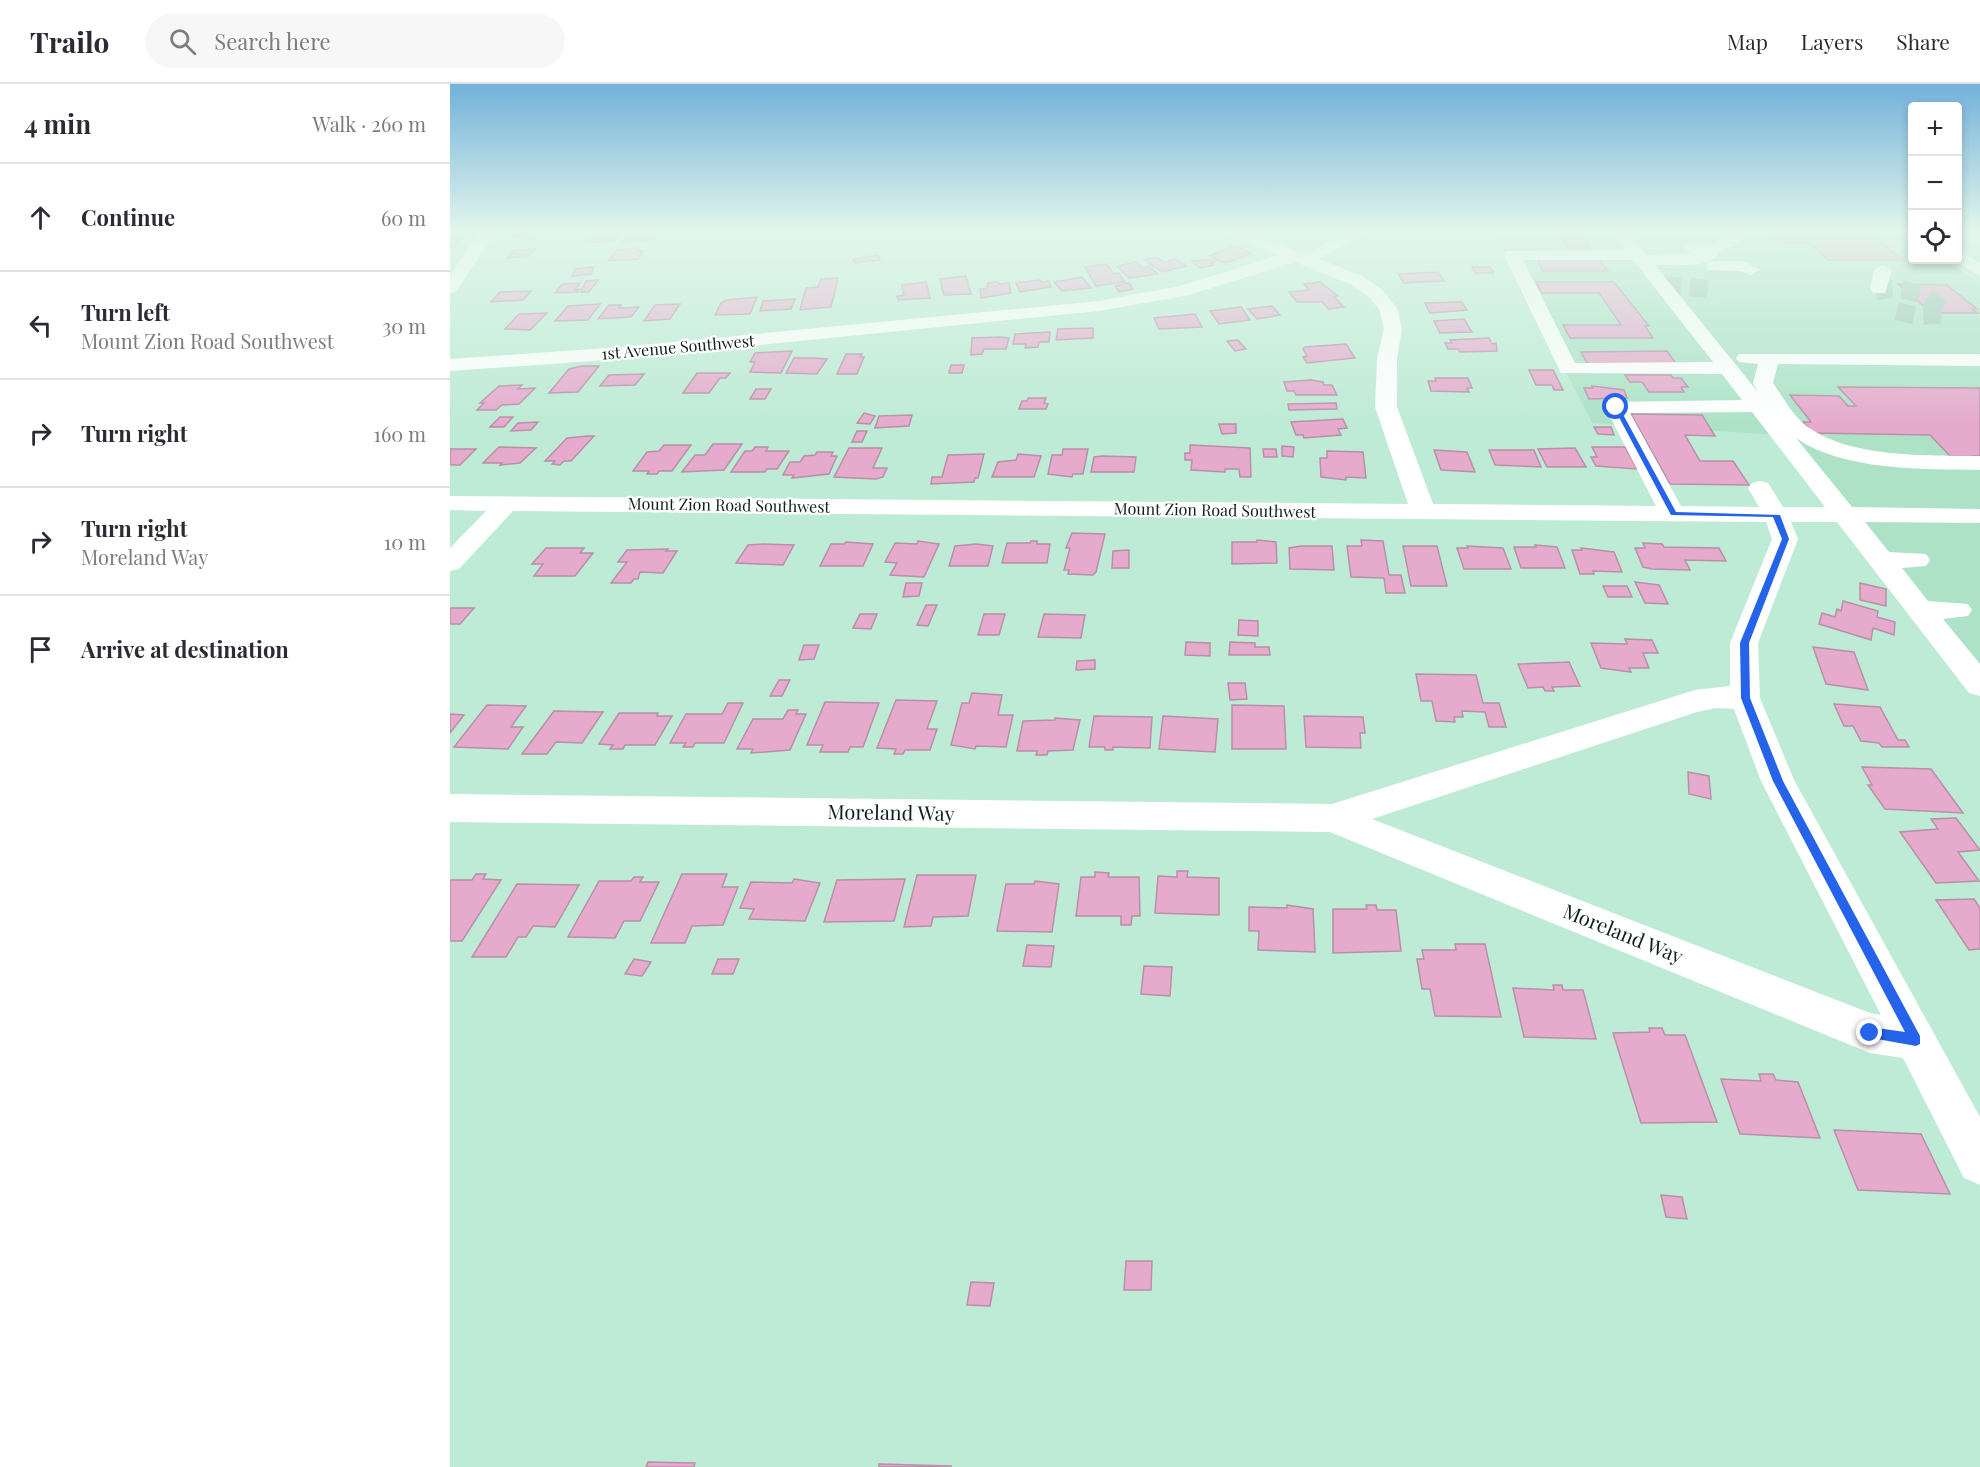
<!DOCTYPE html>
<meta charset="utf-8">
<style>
body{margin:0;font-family:"Playfair Display",serif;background:#f7f7f7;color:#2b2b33}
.controls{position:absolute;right:18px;top:18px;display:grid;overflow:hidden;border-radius:6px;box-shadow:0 3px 9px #0003}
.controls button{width:54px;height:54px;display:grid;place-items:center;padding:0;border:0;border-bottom:2px solid #e1e1e2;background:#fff;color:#2b2b33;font:30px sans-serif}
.stop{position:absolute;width:18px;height:18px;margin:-14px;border:4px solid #2563eb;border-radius:50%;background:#fff}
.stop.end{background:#2563eb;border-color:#fff;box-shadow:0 2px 6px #0008}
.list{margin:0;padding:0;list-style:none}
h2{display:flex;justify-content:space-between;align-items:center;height:78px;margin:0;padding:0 24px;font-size:26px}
h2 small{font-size:20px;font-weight:400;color:#7c7c81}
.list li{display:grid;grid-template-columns:39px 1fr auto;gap:18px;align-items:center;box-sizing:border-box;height:108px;padding:0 24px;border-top:2px solid #e1e1e2}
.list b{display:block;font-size:22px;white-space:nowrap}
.list p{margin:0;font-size:20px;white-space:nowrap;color:#7c7c81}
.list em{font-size:20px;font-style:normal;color:#7c7c81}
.icon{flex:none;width:33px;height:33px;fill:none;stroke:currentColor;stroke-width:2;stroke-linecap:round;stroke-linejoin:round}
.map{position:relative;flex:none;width:1530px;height:1383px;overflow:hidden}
header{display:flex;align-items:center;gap:36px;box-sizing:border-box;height:84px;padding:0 30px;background:#fff;border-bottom:2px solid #e1e1e2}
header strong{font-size:28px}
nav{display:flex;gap:33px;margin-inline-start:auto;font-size:21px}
.search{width:420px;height:54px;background:#f7f7f7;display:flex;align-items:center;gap:15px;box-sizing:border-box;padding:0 21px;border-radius:33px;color:#7c7c81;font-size:22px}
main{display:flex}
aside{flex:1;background:#fff}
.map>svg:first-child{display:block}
.built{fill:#ade2c7}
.building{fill:#e6aacd;stroke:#b890a7;stroke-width:1.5}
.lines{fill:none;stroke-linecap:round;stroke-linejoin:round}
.minor-tunnel{stroke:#9bc3af;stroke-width:18;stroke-dasharray:18 9;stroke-linecap:butt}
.minor{fill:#fff;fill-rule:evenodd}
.highway{fill:#fff;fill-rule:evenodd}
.route{fill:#2563eb}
.labels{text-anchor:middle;stroke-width:4.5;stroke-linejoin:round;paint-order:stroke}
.far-street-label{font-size:16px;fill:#102119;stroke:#fff}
.street-label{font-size:20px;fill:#102119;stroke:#fff}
</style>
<header>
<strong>Trailo</strong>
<div class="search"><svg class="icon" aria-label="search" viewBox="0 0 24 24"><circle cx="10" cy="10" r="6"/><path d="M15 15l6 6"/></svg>Search here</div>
<nav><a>Map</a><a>Layers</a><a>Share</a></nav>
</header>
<main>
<aside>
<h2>4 min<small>Walk · 260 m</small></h2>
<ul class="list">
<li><svg class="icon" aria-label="ahead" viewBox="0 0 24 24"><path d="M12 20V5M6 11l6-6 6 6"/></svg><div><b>Continue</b></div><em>60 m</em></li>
<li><svg class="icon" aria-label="left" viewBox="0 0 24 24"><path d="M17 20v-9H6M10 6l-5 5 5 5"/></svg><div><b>Turn left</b><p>Mount Zion Road Southwest</p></div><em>30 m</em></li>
<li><svg class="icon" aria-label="right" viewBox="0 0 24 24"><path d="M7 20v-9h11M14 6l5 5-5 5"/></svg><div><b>Turn right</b></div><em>160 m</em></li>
<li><svg class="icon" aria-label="right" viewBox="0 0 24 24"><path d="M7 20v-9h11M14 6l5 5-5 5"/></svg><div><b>Turn right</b><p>Moreland Way</p></div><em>10 m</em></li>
<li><svg class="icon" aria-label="arrive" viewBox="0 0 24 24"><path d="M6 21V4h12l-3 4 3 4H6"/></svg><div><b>Arrive at destination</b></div></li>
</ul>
</aside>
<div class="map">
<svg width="1530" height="1383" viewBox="0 0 1530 1383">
<rect width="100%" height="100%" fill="#beebd5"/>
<polygon class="built" points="1044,148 1458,148 1462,151 1462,176 1496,176 1530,200 1530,607 1330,351 1142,339"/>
<g class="building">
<polygon points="0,148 13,150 5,162 0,163"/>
<polygon points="91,148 84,154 61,153 69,148"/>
<polygon points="141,148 170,148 165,157 134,159"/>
<polygon points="179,148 207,148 202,157 172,159"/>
<polygon points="1108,148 1129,148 1141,164 1118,164"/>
<polygon points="1315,148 1418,148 1453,176 1378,176 1359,159 1326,158"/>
<polygon points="784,162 802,169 776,179 768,176 761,179 764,181 750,184 742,177 766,175 759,172"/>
<polygon points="189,164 187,167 193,167 188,175 158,177 167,166"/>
<polygon points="85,165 78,172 57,174 64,166"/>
<polygon points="428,171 430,176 405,179 403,175"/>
<polygon points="706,173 714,178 725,175 737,182 712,188 695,176"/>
<polygon points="1087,174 1148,174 1158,187 1093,187"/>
<polygon points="687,178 692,184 699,182 708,190 679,194 667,182"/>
<polygon points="657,180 664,190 669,189 675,198 646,202 635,183"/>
<polygon points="144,183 141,190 122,192 125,185"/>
<polygon points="1022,183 1040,183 1044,189 1025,189"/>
<polygon points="988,188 994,197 954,199 948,190"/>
<polygon points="516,192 521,210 494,211 490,195"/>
<polygon points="632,193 641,204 612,207 604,198"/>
<polygon points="388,194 381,223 350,226 356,204 368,203 371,195"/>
<polygon points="148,196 139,208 131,208 136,197"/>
<polygon points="590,196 591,198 599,197 601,203 570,208 566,199"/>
<polygon points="476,198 480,214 448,216 447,212 454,211 452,201"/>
<polygon points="548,198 549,200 559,199 561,209 531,214 530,205 537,205 538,199"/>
<polygon points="870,198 888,212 884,213 894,223 879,225 872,218 847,218 839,208 859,206 854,200"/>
<polygon points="1086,198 1164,198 1199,242 1195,242 1203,254 1120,254 1113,241 1171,241 1149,209 1092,209"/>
<polygon points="130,199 125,206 130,205 128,208 105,209 112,200"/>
<polygon points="679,199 683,205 669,208 665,202"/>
<polygon points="1448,200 1497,201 1527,225 1522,225 1528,229 1487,229 1476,224"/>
<polygon points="81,207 73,216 41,218 50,208"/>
<polygon points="307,213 300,230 265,231 271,219 276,216"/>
<polygon points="345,215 341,225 310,227 313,217"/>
<polygon points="1006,218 1012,218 1017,226 980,229 975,219"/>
<polygon points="150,220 138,236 105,237 118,222"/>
<polygon points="230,220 220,235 194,237 205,221"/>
<polygon points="159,221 171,221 169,224 189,223 181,233 148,235"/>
<polygon points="822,222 830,231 807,235 798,225"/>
<polygon points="791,223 800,236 769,240 760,227"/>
<polygon points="97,229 80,246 55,245 69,230"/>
<polygon points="745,230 752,243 709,245 704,234"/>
<polygon points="1014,235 1022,248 990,249 984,237"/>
<polygon points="643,244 643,254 606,256 608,245"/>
<polygon points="600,248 599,258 589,258 588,263 575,264 576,260 563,260 565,250"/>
<polygon points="550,253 559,254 556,265 534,265 532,270 521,271 522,254"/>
<polygon points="1039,254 1042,260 1046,259 1047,267 1010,268 1008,265 998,265 995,259 1002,259 1000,256"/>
<polygon points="788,256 796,265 785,267 777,257"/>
<polygon points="896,260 905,274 857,279 853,273 857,272 853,265 855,263"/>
<polygon points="342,267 331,289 300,288 305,278 300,278 305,269"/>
<polygon points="1217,267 1227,281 1139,282 1131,268"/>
<polygon points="396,270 412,270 410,273 414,273 407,290 387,290"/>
<polygon points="344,274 363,274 377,275 367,290 336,289"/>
<polygon points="501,281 514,281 512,289 499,289"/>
<polygon points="132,282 149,282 128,308 99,309 119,285"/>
<polygon points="1079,286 1103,286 1113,306 1104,306 1102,301 1086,301"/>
<polygon points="247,289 280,289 276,294 270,294 259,309 233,309"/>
<polygon points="194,290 185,301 150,302 159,291"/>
<polygon points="1175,291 1221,291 1223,294 1231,294 1238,303 1231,303 1234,308 1199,308 1192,298 1180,298"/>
<polygon points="985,294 1018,294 1022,304 1017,304 1019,308 981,307 978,297 986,297"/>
<polygon points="861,296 873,298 874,301 882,301 887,311 846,311 844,307 837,307 834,298"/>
<polygon points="72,301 68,305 85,304 69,320 52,321 46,326 27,326 34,319 30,319 49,302"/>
<polygon points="1142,302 1174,306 1177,314 1139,315 1134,304 1143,304"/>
<polygon points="1388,303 1530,304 1530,372 1500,372 1480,351 1363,349 1353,338 1361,338 1340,311 1389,312 1398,322 1406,322"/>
<polygon points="306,305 321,305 315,315 300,315"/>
<polygon points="578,314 596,314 594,319 598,320 596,325 569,325 572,317 577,317"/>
<polygon points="886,319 887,325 839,326 838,320"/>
<polygon points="414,329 425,332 420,340 407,339"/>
<polygon points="1181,330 1252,331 1265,352 1235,351 1250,377 1283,377 1299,401 1220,400"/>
<polygon points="462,331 459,342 425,344 429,332"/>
<polygon points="50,333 63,333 54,343 40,343"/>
<polygon points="893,335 897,344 888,345 891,351 854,354 853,351 846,351 841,338"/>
<polygon points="88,338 81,346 61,347 68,339"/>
<polygon points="769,340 786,340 786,349 772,350"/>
<polygon points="1144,343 1161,343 1164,351 1148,350"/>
<polygon points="407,347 417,347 412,358 402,358"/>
<polygon points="138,352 144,352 121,377 114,377 110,381 102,380 105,377 95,377 117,354"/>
<polygon points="263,360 292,360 274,386 232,388 245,371 255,371"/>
<polygon points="214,361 241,361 222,387 209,387 207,390 197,390 199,387 183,387 197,368 209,367"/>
<polygon points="740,361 800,364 801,393 790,393 789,385 775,385 775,388 741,386 742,376 735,376 735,369 740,369"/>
<polygon points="832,362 844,363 843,373 832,372"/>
<polygon points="49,363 86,364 70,379 50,381 52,379 33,379"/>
<polygon points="305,363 318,363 316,367 339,367 327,385 317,385 315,388 281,388 295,367 302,367"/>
<polygon points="1142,363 1175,363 1187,385 1146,382 1141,373 1147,373"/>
<polygon points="399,364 432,364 423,384 437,384 433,393 426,395 384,393"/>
<polygon points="1125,364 1136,383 1097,383 1088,365"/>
<polygon points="0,365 26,365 10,381 0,381"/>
<polygon points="613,365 638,365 633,390 623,390 622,393 598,390 602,371 612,371"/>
<polygon points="813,365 826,365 827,373 814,373"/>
<polygon points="984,366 1017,368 1025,388 991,386"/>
<polygon points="1039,366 1084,366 1091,383 1045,381"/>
<polygon points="877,367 913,368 916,394 896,393 896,396 871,393 870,374 877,374"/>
<polygon points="367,368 383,368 381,372 387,372 379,390 342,394 344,391 333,391 340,378 350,378 354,372 365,371"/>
<polygon points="534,370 528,394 525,394 524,398 481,400 482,393 492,393 498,371"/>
<polygon points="568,370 591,372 584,393 542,393 548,378 566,376"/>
<polygon points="652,372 686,373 684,388 641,388 644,373"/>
<polygon points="622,449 655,450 646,488 643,491 618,490 619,486 614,486 620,464 616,464"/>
<polygon points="807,456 826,458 827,479 782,480 782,458 807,458"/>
<polygon points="911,456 933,457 939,491 951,491 955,509 936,509 934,494 901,493 897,462 912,462"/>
<polygon points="468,457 489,460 474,493 440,491 447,479 435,478 445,459 467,460"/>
<polygon points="581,457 587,457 587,460 600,460 597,479 552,479 557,459 580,459"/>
<polygon points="396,458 423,460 413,482 370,482 381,460 394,460"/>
<polygon points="1193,459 1212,460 1214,463 1269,464 1276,477 1235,476 1240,486 1202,485 1193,483 1185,464 1195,464"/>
<polygon points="313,460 344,461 333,481 286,479 298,461"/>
<polygon points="526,460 543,462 538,482 499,482 505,462"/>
<polygon points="1085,461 1107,463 1115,484 1071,484 1064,463 1086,463"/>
<polygon points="851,462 882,462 884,486 840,485 839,464"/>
<polygon points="953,462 987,462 997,502 961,502"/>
<polygon points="1017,462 1053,464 1061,485 1014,485 1007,464 1018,464"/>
<polygon points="96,464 134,464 130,469 143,469 125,492 84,492 93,480 82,480"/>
<polygon points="1131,464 1164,468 1172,488 1143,487 1144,490 1130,490 1122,466 1132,466"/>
<polygon points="218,465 216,467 227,467 213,489 190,488 188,495 184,495 181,499 161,499 177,478 168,478 177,466"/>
<polygon points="679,466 679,484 662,484 663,467"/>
<polygon points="1185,498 1209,501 1218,520 1195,519"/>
<polygon points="456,499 472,499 469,512 453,513"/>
<polygon points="1410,499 1436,505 1436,522 1410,516"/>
<polygon points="1153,502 1177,502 1182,513 1158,513"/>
<polygon points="1393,517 1428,527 1427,533 1445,538 1444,551 1423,544 1421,556 1369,540 1372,529 1385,533 1387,525 1391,527"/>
<polygon points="476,521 487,521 478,542 467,541"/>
<polygon points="0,524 24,524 10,540 0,540"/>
<polygon points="410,530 427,530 421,545 403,544"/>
<polygon points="534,530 555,530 549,551 528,551"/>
<polygon points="594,530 635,531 631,554 588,553"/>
<polygon points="789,536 808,537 808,552 788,551"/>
<polygon points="1175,555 1202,556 1208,569 1193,569 1199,584 1179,584 1181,588 1151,584 1141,559 1177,560"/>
<polygon points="736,558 760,559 760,572 735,571"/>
<polygon points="780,558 805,559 805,563 819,563 820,571 779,571"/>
<polygon points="354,561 369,561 364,575 349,576"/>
<polygon points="1363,563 1404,568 1418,606 1376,600"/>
<polygon points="645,576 645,585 626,586 627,577"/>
<polygon points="1119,578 1130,602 1102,603 1104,607 1095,607 1093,603 1078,604 1068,580"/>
<polygon points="966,590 1026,591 1033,619 1049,619 1056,643 1039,643 1035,628 1012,627 1013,633 1004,633 1005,638 986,637 982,617 971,617"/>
<polygon points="329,596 340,596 332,612 320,612"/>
<polygon points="778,599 795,599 797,615 780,616"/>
<polygon points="522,609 552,611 548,631 563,631 556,663 526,662 525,665 501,661 512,619 519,619"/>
<polygon points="446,616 487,617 477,645 487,645 480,666 455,666 453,670 444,670 446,665 427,664"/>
<polygon points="375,618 429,619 413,663 400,663 398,668 370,668 373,661 357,661"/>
<polygon points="278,619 293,619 274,659 245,659 243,663 233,663 236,659 220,659 236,630 272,630"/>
<polygon points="1384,620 1430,623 1448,656 1455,656 1459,663 1432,663 1429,659 1411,657 1403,642 1394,642"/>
<polygon points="37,621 76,622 61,643 73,643 58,665 4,663"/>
<polygon points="782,621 834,622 836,665 782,665"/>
<polygon points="338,626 348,626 346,630 356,630 340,666 301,669 303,665 287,665 303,635 333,635"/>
<polygon points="104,627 153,628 132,659 106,658 97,670 72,670"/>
<polygon points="169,629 208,629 207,632 222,632 205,661 175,661 173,665 160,665 163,661 149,660"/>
<polygon points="0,630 14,631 0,649"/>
<polygon points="644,632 702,633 700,664 663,663 663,666 655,666 655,663 639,663"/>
<polygon points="713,632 768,635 765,668 709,665"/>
<polygon points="854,632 913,633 915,649 910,649 911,664 856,663"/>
<polygon points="605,634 630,636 623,666 598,667 597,671 586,671 587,667 567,667 573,637 605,636"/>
<polygon points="1412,683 1481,685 1513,729 1435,725 1418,701 1422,701"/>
<polygon points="1238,688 1259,692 1261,715 1239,710"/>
<polygon points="1506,734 1530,766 1508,768 1529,797 1486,799 1450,748 1488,745 1481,735"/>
<polygon points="727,787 738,787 737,793 769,794 769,831 705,829 708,792 727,793"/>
<polygon points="645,788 659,789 658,793 689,793 690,832 682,832 681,841 671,841 671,832 626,832 631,793 645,793"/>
<polygon points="26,790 36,790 33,795 51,796 12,857 0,857 0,796 22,796"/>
<polygon points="232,790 277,790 272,803 288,803 273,841 242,842 235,859 201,859"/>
<polygon points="467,791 526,791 518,832 483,833 481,842 454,843"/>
<polygon points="184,793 193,793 190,798 209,798 190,837 174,837 165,854 118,853 149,797 181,797"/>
<polygon points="344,795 370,799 355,837 299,835 304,825 290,824 301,798 342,799"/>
<polygon points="455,795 444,837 374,838 387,796"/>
<polygon points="585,797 609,800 602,848 547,847 556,800 584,800"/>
<polygon points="67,800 129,801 105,843 83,842 76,853 68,853 56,873 22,873"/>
<polygon points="1524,815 1530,824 1530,865 1519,866 1486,816"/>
<polygon points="837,821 863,825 865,868 808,866 809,847 799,847 799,823 837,824"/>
<polygon points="916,821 926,821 927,826 946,826 951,867 883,869 883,825 917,825"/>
<polygon points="1005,860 1035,860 1051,933 985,932 980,905 972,905 967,875 974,875 972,866 1006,866"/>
<polygon points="577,861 604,862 601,883 573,882"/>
<polygon points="184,875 201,878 192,892 175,890"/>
<polygon points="268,875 289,875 283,890 262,890"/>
<polygon points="694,882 722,883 720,912 691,910"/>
<polygon points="1103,901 1112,901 1113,906 1133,906 1146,955 1074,953 1063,904 1104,906"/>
<polygon points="1199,944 1212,944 1215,951 1235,951 1267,1038 1191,1039 1163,949 1200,948"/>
<polygon points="1309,990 1323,990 1326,996 1348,998 1370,1054 1290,1050 1271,995 1311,997"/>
<polygon points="1384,1046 1471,1050 1500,1110 1408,1106"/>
<polygon points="1211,1111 1232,1113 1237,1135 1216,1133"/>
<polygon points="676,1177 702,1177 701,1206 674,1206"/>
<polygon points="521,1198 544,1199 540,1222 517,1221"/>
<polygon points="198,1378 245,1379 244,1383 196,1383"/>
<polygon points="429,1380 502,1382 429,1383"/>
</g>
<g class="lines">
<g class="minor-tunnel">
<polyline points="1213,201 1267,206"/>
<path d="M1425 208C1449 200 1474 209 1493 225V231L1467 232 1441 226"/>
</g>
<g class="minor">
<polygon points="30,148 46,148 6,208 0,209 0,191"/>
<path d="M776 148H798L850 168H858L898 148H918L869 175 912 192 932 206 947 224 952 244 947 275V323L983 420 1206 422 1155 323 1158 318 1292 316 1272 290 1111 289 1054 171 1056 167 1176 166 1162 148H1178L1197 171 1241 169 1233 163 1235 160 1263 159 1283 148H1299L1287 161 1270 167C1262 186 1222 180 1205 181L1308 308 1303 299 1308 280 1289 278 1286 274 1289 270H1530V282L1328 280 1323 299C1333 313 1341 329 1354 340 1397 375 1478 371 1530 372V386C1475 385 1392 387 1346 354L1402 423 1530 425V439L1415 438 1439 468 1476 470 1480 476 1476 482 1452 484 1478 517 1518 520 1522 526 1518 532 1493 535 1530 580V612L1519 609 1387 438H1341L1348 455 1308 559 1310 614 1344 696 1530 1033V1101L1514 1094 1453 974 1420 969 880 748 0 738V710L882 720 1245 606 1280 602V559L1322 455 1316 438 63 427 9 485 0 487V464L36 427 0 426V412L958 420 925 323 927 275 934 244 929 225 920 214 900 200 845 178 739 211 649 227 170 275 0 287V275L170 263 649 217 730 202 828 171 778 151ZM1073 176H1183L1263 278 1125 279ZM1302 328 1375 423H1333L1318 399 1310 397 1302 399 1298 404 1309 423 1231 422 1180 329ZM1266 624 1284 625 1311 697 1431 931 1420 929 922 735 1247 628Z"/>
<polygon points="1264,177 1294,177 1310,186 1301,191 1291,187 1258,186 1256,182 1258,178"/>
<polygon points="1433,181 1442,186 1435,209 1423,209 1420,205 1424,186"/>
</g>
<g class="highway">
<polygon points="1508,148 1530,150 1530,162"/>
<polygon points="1508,166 1530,179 1530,192 1503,176 1508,176"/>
</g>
</g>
<linearGradient id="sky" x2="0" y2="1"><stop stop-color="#73b1db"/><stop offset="0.43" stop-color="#e2f6ec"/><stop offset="1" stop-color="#e2f6ec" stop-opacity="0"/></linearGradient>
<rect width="1530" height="342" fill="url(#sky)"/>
<polygon class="route" points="1163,322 1169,323 1226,428 1330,431 1339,455 1299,559 1300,614 1333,697 1470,952 1470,960 1466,962 1416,953 1416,945 1420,943 1455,948 1323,697 1291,614 1290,559 1332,455 1323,433 1221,431"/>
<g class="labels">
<g class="far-street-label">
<text transform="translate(228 263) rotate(-5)" y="6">1st Avenue Southwest</text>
<text transform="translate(279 421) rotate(1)" y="6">Mount Zion Road Southwest</text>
<text transform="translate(765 426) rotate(1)" y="6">Mount Zion Road Southwest</text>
</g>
<g class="street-label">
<text transform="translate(441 729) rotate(1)" y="7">Moreland Way</text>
<text transform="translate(1173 850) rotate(22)" y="7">Moreland Way</text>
</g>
</g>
</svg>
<div class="controls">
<button>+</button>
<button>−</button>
<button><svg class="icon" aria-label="locate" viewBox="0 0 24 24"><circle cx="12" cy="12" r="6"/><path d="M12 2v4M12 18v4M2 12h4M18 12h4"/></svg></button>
</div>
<div class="stop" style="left:1166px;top:323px"></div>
<div class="stop end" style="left:1420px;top:949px"></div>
</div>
</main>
